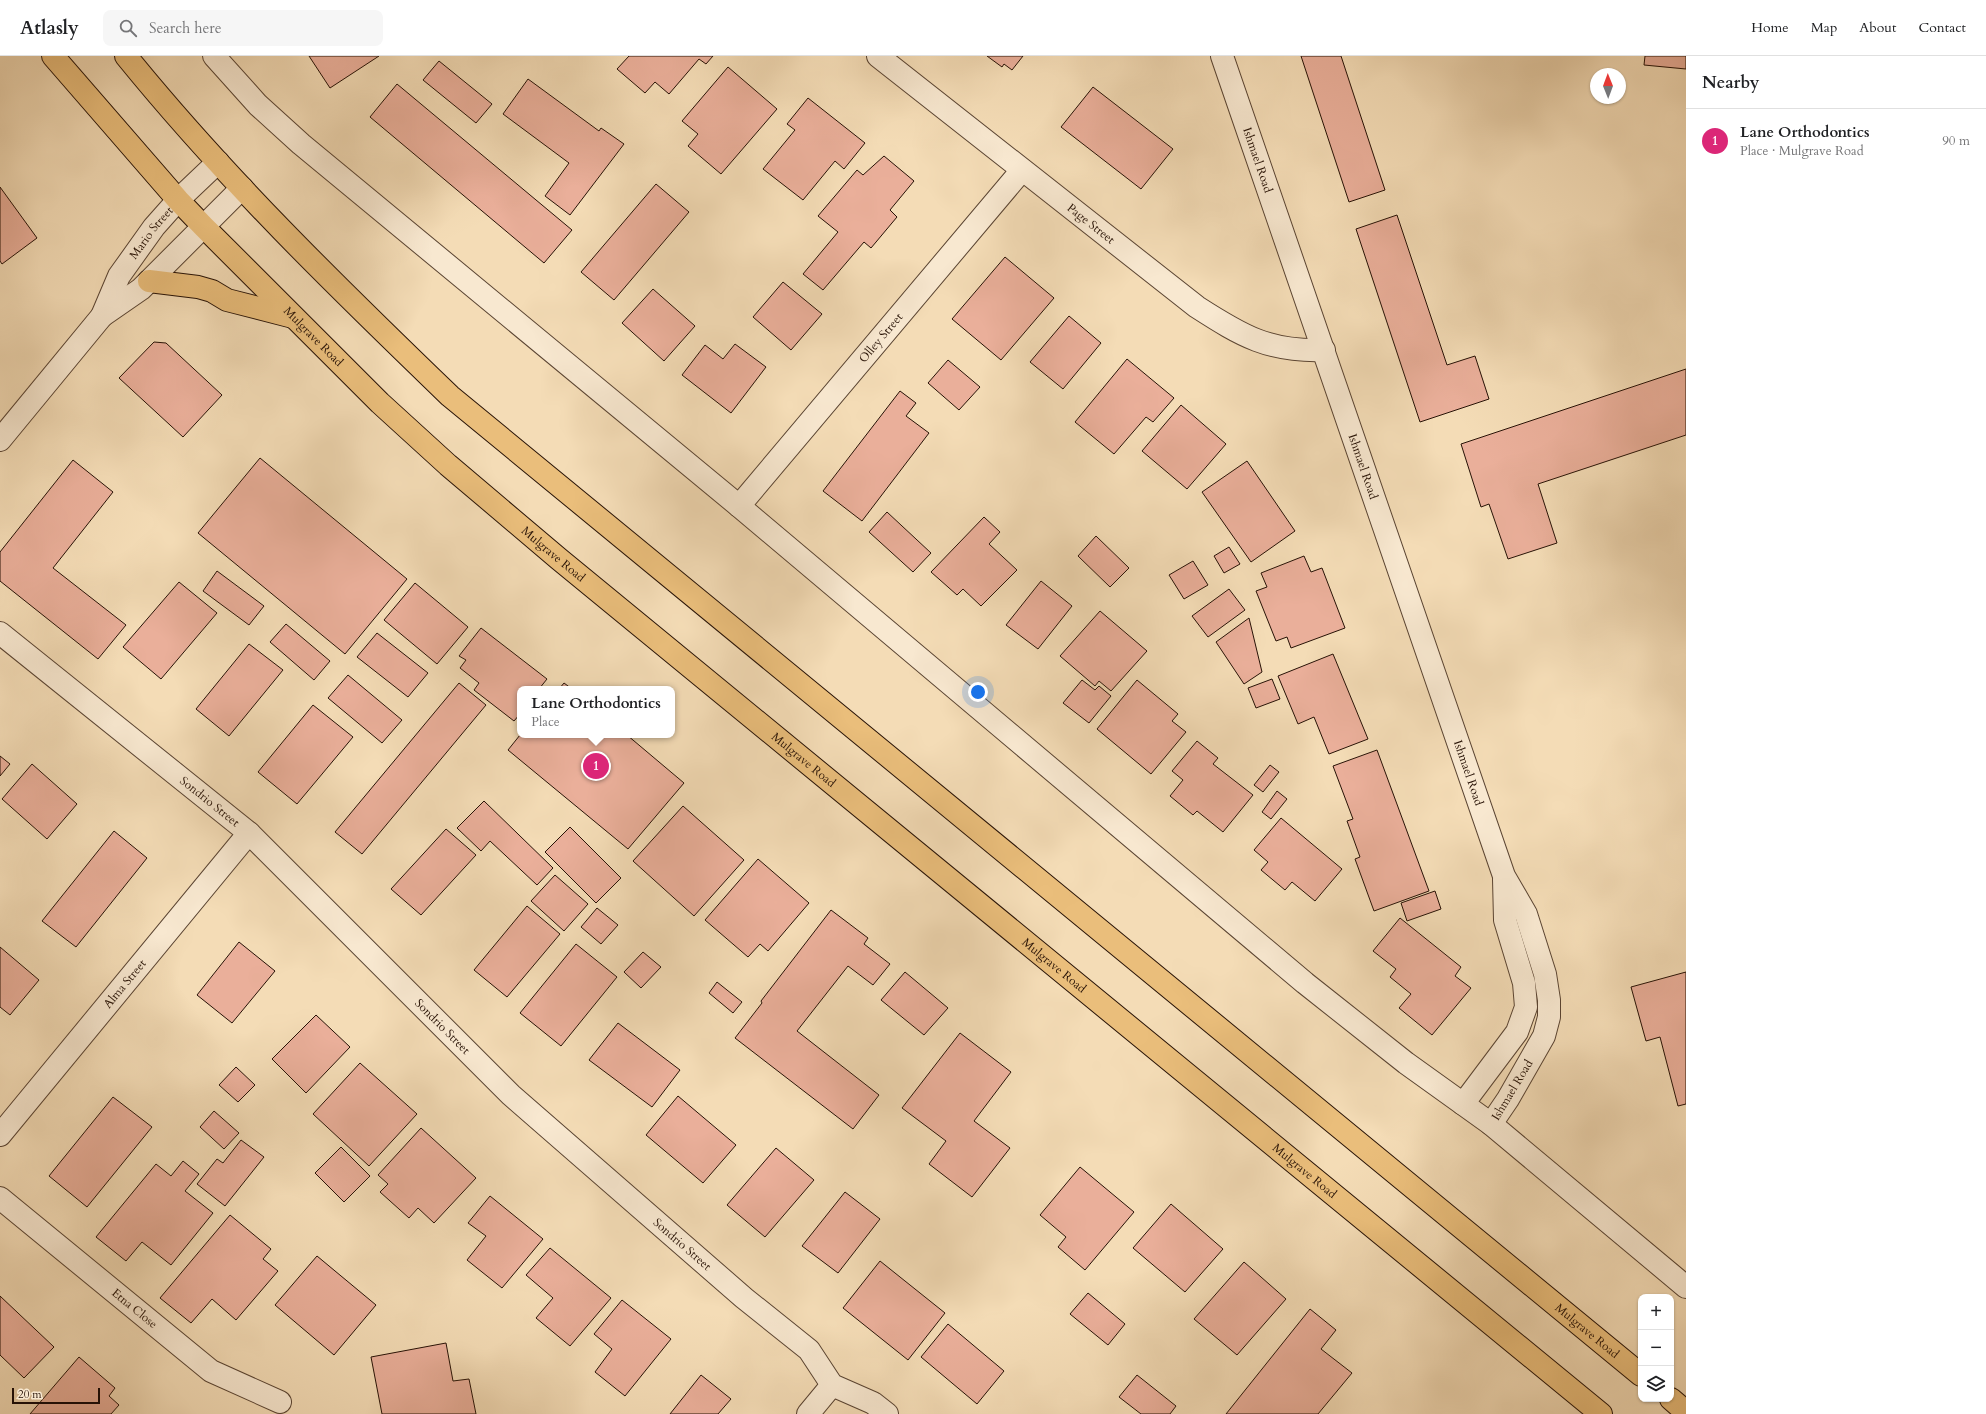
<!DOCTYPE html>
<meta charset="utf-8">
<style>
body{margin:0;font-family:Cardo,serif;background:#f6f6f6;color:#202124}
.controls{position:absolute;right:12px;bottom:12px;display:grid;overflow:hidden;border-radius:8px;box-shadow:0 1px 3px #0004}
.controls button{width:36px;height:36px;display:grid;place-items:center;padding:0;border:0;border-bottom:1px solid #e0e0e0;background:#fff;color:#202124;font:20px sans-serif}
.compass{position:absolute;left:1590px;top:12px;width:36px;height:36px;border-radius:50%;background:#fff;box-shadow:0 1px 3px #0004;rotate:359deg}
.scale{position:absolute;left:12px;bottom:10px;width:88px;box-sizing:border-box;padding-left:4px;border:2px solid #271206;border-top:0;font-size:11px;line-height:14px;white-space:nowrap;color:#271206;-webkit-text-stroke:3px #f8e8d0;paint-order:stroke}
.you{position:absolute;left:978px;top:636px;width:14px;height:14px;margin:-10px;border:3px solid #fff;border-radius:50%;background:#1a73e8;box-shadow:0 0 0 6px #1a73e833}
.badge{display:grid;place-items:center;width:26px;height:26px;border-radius:50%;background:#db2777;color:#fff;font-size:13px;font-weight:700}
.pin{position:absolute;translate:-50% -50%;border:2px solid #fff;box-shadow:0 1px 4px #0006}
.popup{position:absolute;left:517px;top:630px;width:158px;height:52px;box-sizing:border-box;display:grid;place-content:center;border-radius:8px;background:#fff;filter:drop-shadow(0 1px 3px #0005);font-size:13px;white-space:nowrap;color:#757577}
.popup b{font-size:15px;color:#202124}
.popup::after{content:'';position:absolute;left:50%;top:100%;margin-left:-8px;border:8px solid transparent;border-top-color:#fff}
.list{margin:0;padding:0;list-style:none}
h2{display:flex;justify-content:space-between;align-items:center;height:52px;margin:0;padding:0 16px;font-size:17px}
h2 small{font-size:13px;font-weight:400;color:#757577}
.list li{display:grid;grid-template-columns:26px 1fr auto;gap:12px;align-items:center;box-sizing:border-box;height:64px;padding:0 16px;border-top:1px solid #e0e0e0}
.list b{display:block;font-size:15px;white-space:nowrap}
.list p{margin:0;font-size:13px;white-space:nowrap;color:#757577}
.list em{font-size:13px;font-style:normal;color:#757577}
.icon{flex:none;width:22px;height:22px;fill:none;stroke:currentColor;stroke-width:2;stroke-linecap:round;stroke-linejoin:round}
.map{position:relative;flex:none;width:1686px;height:1358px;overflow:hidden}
header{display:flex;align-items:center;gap:24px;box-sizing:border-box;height:56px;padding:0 20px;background:#fff;border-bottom:1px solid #e0e0e0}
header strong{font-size:19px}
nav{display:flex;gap:22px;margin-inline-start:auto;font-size:14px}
.search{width:280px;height:36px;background:#f6f6f6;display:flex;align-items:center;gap:10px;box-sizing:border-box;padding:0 14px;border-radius:8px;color:#757577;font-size:15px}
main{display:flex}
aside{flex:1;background:#fff}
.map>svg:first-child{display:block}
.building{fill:#eaaf9a;stroke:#271206}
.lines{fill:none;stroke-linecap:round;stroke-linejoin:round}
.minor-casing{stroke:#5a4432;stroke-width:24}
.major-casing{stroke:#271206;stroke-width:24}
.minor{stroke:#f8e8d0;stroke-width:22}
.major{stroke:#eabe7b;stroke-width:22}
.labels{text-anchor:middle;stroke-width:3.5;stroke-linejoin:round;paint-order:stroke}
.street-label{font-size:12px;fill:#271206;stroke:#f8e8d0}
</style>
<header>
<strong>Atlasly</strong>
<div class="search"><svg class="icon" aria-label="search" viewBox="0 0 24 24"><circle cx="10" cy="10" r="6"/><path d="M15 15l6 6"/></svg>Search here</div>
<nav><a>Home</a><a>Map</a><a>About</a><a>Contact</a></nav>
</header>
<main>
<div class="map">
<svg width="1686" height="1358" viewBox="0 0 1686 1358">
<rect width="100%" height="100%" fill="#f4dcb6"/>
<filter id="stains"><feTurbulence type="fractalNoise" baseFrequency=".005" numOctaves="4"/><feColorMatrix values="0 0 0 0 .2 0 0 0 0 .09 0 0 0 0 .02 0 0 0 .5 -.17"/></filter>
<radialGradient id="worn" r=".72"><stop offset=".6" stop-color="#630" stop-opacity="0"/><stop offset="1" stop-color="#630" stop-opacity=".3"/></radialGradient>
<g class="building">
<polygon points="309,0 379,0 330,32"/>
<polygon points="629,0 713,0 706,8 699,3 669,38 655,26 645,37 617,13"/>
<polygon points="987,0 1023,0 1012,14 1004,8 1002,11"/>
<polygon points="1301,0 1341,0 1385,134 1349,146"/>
<polygon points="1645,0 1686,0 1686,13 1644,9"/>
<polygon points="439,5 492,48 476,67 423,24"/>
<polygon points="728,11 777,53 721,118 688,90 698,78 682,65"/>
<polygon points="528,23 599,75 601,72 624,88 570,159 545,140 569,107 503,58"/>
<polygon points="397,28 572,174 544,207 370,61"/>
<polygon points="1093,31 1173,93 1141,133 1061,71"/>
<polygon points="808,42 865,87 844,113 835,105 803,144 763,113 795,74 787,68"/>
<polygon points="884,100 914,125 890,154 897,161 871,192 864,186 823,234 803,218 838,176 818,160 857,114 863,119"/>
<polygon points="656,128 689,156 614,244 581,216"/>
<polygon points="0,131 37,182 2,208 0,205"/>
<polygon points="1397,159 1447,309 1475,300 1489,343 1420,366 1356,173"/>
<polygon points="1005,201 1054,242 1001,304 952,263"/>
<polygon points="783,226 822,258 791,294 753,261"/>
<polygon points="653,233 695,270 664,305 622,267"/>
<polygon points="1069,260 1101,287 1063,333 1030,306"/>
<polygon points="154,286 166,287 222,339 183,381 119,322"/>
<polygon points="735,288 766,311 731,357 682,319 705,289 723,303"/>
<polygon points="1127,303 1174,342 1153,366 1146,361 1114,398 1075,366"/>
<polygon points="948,304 980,331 959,354 928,327"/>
<polygon points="1686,313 1686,379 1538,428 1557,487 1508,503 1489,448 1481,451 1461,388"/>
<polygon points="900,335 916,347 906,360 929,377 862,465 823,435"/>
<polygon points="1181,349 1226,388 1187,433 1142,395"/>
<polygon points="260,402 407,523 345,598 198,477"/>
<polygon points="73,404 113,436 53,512 126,569 98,603 0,525 0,496"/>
<polygon points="1247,405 1295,475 1251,506 1202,436"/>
<polygon points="887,456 931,497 913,516 869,476"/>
<polygon points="984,461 1000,476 989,488 1017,514 981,550 963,533 957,539 931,516"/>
<polygon points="1096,480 1129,512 1110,531 1078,500"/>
<polygon points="1229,491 1240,508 1224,517 1214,500"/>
<polygon points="1304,500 1311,516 1322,512 1345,572 1291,592 1287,581 1276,585 1256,535 1267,531 1261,517"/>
<polygon points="1193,505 1208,529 1184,543 1169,519"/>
<polygon points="217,515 264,550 249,569 203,535"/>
<polygon points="1041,525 1072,550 1038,593 1006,569"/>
<polygon points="179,526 217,557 161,623 123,591"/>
<polygon points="415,527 468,571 437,608 384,564"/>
<polygon points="1229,533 1245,554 1208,581 1192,560"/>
<polygon points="1100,555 1147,595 1111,635 1099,625 1095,630 1060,600"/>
<polygon points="1249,562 1262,616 1244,628 1216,586"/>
<polygon points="286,568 330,605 314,624 270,586"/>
<polygon points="481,572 547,623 539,633 520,633 520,658 514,665 474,634 479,627 460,612 466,604 459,600"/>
<polygon points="377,577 428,617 408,641 357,601"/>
<polygon points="249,588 283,614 229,680 196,653"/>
<polygon points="1333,598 1368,683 1329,698 1314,661 1298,668 1278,620"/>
<polygon points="348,619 402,664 382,687 328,642"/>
<polygon points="1272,623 1280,643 1256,652 1248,632"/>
<polygon points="1082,624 1095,634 1099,630 1111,640 1089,667 1063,647"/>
<polygon points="1137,624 1178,658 1172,665 1186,676 1151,718 1097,673"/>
<polygon points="459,627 486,649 362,798 335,776"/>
<polygon points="564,627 572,633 559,633"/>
<polygon points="313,649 353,681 297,748 258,716"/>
<polygon points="520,679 627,679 684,727 628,793 508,694"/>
<polygon points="1197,685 1218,702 1213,708 1253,739 1223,776 1197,755 1193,759 1170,740 1183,724 1172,715"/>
<polygon points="1377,694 1429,835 1374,855 1355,803 1360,801 1347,765 1353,763 1333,710"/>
<polygon points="0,700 10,708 0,720"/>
<polygon points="32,708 77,748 47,783 2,743"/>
<polygon points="1270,709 1279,716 1263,736 1254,729"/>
<polygon points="1277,735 1287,743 1271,763 1262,756"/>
<polygon points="484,745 553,812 537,829 490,785 481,795 457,772"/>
<polygon points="683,750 744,804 694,860 633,805"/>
<polygon points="1281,762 1342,813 1315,845 1292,826 1285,834 1261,814 1268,806 1254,794"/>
<polygon points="570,771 621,822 596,847 545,796"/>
<polygon points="446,773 476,799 421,859 391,833"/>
<polygon points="114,775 147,802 76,891 42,865"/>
<polygon points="758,803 809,847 768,895 760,888 748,901 705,864"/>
<polygon points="555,819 588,848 564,875 531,845"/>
<polygon points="1435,835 1441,853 1407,865 1401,847"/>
<polygon points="527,850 560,878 507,941 474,914"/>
<polygon points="597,852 618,869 601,888 581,871"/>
<polygon points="831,854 868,882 864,888 890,908 873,929 848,910 797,975 879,1039 853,1073 735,982 762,947 761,945"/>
<polygon points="1400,862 1461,911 1455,920 1471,932 1432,979 1399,952 1411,938 1390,921 1396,913 1373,895"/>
<polygon points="239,886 275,915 232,967 197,939"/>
<polygon points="576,888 617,921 561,990 520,957"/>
<polygon points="0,891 39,924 10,959 0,951"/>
<polygon points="643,896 661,911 641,932 624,916"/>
<polygon points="905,916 948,952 924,979 881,944"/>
<polygon points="1686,916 1686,1048 1678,1050 1660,981 1646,985 1631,931"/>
<polygon points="717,926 742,946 733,957 709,937"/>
<polygon points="316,959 350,991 306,1037 272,1003"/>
<polygon points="618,967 680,1014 652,1051 589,1004"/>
<polygon points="960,977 1011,1016 974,1065 1010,1092 972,1141 929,1108 946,1085 902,1052"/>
<polygon points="360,1007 417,1058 369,1110 313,1058"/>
<polygon points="236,1011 255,1029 238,1046 219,1029"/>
<polygon points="678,1040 736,1089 703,1127 646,1079"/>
<polygon points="113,1041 152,1071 87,1151 49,1120"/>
<polygon points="214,1055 239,1077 224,1093 200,1071"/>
<polygon points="421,1072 476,1122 434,1167 418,1152 409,1162 380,1136 388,1128 378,1119"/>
<polygon points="241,1084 264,1101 225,1150 197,1128 217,1103 223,1107"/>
<polygon points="341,1091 370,1120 344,1146 315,1117"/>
<polygon points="776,1092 814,1124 765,1181 727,1149"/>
<polygon points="183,1105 199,1118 185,1135 213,1157 171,1209 142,1186 126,1205 96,1181 156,1108 171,1120"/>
<polygon points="1080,1111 1134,1156 1085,1214 1058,1191 1066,1181 1040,1159"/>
<polygon points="845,1136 880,1163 838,1217 802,1190"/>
<polygon points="490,1140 543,1183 502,1232 467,1204 486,1180 468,1167"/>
<polygon points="1171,1148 1223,1193 1185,1236 1133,1192"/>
<polygon points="230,1159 271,1193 263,1203 278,1215 236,1264 212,1243 191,1267 160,1242"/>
<polygon points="550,1192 611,1242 570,1290 536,1262 553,1242 526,1219"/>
<polygon points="317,1200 376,1249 334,1299 275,1249"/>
<polygon points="880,1205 945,1257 908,1304 843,1252"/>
<polygon points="1244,1206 1286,1243 1237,1299 1194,1263"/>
<polygon points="1088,1237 1125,1268 1108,1289 1070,1258"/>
<polygon points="0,1240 54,1291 24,1322 0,1299"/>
<polygon points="622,1244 671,1283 625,1340 595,1316 612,1293 594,1278"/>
<polygon points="1310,1253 1336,1274 1321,1293 1352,1317 1318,1358 1226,1358"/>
<polygon points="948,1268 1004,1315 977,1348 921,1301"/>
<polygon points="446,1287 453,1325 469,1323 476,1358 382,1358 371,1301"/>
<polygon points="79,1301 115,1332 109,1340 119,1349 111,1358 30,1358"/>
<polygon points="701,1319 731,1343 718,1358 670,1358"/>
<polygon points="1137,1319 1176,1350 1170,1358 1141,1358 1119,1341"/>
</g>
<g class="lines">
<g class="minor-casing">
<g id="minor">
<polyline points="214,0 258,49 301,88 739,450 1305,927 1406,1007 1491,1068 1686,1231"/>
<path id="s1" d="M878 0 1197 251C1242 280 1269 296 1324 294"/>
<path id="s2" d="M1222 0 1504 820 1526 858 1545 918 1549 944V961L1544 980 1508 1043 1491 1068"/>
<polyline points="102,260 141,233 242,132"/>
<path id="s3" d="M0 384 102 260 119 220 154 171 178 144 218 106"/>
<path id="s4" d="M739 450 1022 114"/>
<path id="s5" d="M0 577 249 777 511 1039 744 1242 809 1294 832 1329 873 1347 887 1358"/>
<polyline points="1463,1048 1517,976 1526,951 1524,927 1505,864 1504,823"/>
<path id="s6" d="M0 1079 249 777"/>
<path id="s7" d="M0 1142 211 1315 280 1346"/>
<polyline points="808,1358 832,1329"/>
</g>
</g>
<g class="major-casing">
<g id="major">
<path id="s8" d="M53 0 178 144 203 170 380 347 448 409 559 503 1601 1358"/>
<path id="s9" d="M126 0C225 122 337 231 450 340L1641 1319"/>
<polyline points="149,225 198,231 212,235 227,244 293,261"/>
<polyline points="1671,1343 1686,1356"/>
</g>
</g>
<use href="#minor" class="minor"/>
<use href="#major" class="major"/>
</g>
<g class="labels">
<g class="street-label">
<text dy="4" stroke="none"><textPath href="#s2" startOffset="110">Ishmael Road</textPath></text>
<text dy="4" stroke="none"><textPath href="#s1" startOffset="271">Page Street</textPath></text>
<text dy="4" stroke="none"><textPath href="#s3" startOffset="258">Mario Street</textPath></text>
<text dy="4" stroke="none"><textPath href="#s8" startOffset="383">Mulgrave Road</textPath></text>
<text dy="4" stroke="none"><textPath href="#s4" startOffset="220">Olley Street</textPath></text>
<text dy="4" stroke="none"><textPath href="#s2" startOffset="434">Ishmael Road</textPath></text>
<text dy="4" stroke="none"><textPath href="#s8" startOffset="707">Mulgrave Road</textPath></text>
<text dy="4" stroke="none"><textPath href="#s8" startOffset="1031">Mulgrave Road</textPath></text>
<text dy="4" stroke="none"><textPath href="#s2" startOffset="758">Ishmael Road</textPath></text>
<text dy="4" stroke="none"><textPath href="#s5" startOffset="269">Sondrio Street</textPath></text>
<text dy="4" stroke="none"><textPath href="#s8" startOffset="1355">Mulgrave Road</textPath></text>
<text dy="4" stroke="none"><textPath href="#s6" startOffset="196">Alma Street</textPath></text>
<text dy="4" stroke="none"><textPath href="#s5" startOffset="593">Sondrio Street</textPath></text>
<text transform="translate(1512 1034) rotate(-59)" y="4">Ishmael Road</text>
<text dy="4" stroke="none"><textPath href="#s8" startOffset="1679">Mulgrave Road</textPath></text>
<text dy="4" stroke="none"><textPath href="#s5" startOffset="917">Sondrio Street</textPath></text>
<text dy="4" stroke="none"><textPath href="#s7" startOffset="174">Etna Close</textPath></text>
<text dy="4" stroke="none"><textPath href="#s9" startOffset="1942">Mulgrave Road</textPath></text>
</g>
</g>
<rect width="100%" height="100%" filter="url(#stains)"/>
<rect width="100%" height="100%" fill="url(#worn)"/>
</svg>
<div class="controls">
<button>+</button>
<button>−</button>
<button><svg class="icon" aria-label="layers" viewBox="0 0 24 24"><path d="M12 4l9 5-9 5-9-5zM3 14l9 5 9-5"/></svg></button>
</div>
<svg class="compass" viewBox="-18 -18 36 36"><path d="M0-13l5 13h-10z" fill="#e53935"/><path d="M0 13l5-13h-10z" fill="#757577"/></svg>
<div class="scale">20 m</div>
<div class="you"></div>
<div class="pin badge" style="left:596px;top:710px">1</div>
<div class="popup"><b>Lane Orthodontics</b>Place</div>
</div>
<aside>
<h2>Nearby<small></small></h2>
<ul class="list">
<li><span class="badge">1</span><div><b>Lane Orthodontics</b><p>Place · Mulgrave Road</p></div><em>90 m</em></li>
</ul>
</aside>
</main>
